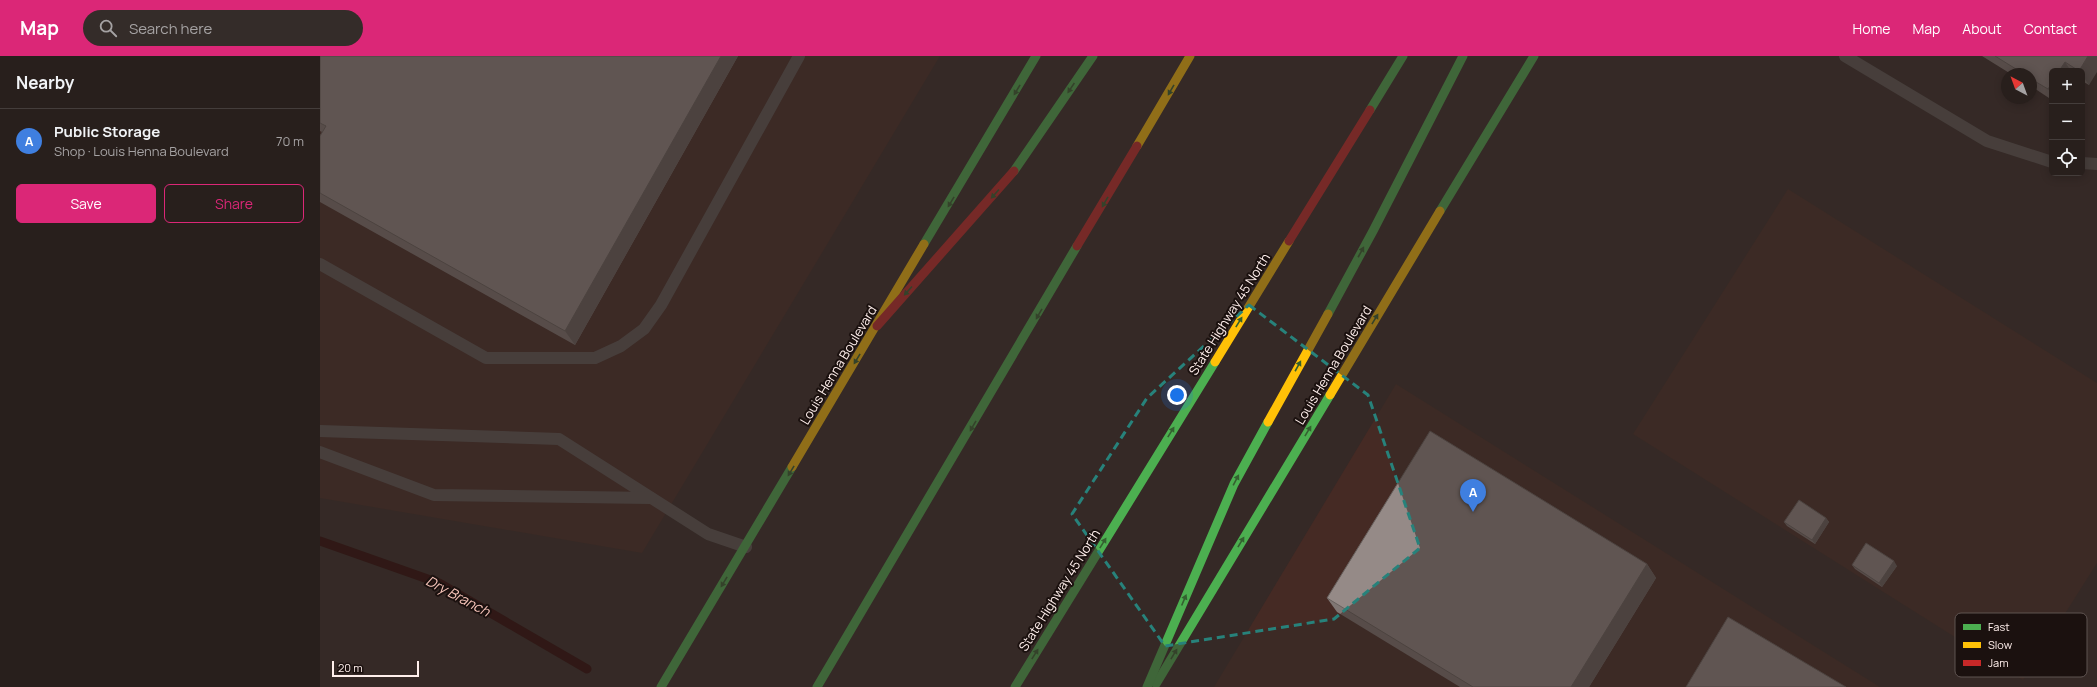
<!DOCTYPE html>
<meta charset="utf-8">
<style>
body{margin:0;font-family:Manrope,sans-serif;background:#342c29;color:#f1f3f6}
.controls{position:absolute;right:12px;top:12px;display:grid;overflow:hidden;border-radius:6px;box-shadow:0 2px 10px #0003}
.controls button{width:36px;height:36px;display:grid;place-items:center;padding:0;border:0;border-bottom:1px solid #443d3b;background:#281f1c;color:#f1f3f6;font:20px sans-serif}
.compass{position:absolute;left:1681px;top:12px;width:36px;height:36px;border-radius:50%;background:#281f1c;box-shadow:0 2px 10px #0003;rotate:319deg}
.scale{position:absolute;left:12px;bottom:10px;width:87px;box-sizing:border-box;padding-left:4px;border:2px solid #ffefec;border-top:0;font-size:11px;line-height:14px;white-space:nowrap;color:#ffefec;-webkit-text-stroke:3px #1b110f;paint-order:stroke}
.you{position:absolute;left:857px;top:339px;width:14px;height:14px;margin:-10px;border:3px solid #fff;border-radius:50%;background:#1a73e8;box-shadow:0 0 0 6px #1a73e833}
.badge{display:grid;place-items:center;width:26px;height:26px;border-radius:50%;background:#db2777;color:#fff;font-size:13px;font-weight:700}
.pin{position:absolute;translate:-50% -33px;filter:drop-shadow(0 1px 2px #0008)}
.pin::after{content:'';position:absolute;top:21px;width:14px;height:12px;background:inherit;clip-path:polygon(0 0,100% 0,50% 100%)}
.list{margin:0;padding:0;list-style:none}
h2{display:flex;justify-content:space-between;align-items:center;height:52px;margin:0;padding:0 16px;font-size:17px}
h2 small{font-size:13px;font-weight:400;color:#a5a2a3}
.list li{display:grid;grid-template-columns:26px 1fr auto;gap:12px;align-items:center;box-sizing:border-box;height:64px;padding:0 16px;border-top:1px solid #443d3b}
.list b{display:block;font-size:15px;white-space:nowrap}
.list p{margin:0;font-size:13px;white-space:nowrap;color:#a5a2a3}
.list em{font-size:13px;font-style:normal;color:#a5a2a3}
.actions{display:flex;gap:8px;padding:12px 16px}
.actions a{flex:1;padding:9px 0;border:1px solid #db2777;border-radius:6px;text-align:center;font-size:14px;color:#db2777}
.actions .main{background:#db2777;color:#fff}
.icon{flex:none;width:22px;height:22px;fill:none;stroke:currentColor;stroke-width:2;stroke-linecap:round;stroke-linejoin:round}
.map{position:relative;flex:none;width:1777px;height:631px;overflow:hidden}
header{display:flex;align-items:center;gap:24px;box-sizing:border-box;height:56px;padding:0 20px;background:#db2777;color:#fff}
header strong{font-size:19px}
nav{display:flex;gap:22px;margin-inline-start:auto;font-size:14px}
.search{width:280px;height:36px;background:#342c29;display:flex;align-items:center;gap:10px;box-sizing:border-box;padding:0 14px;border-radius:22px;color:#a5a2a3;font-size:15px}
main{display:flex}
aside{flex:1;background:#281f1c}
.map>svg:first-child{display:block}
.built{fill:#452a24}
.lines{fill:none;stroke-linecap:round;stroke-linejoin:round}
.stream{stroke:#2a0403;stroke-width:9}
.lane{stroke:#5d5856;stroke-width:12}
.fast{stroke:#4caf50;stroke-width:9}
.slow{stroke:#ffc107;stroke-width:9}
.jam{stroke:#c62828;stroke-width:9}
.wall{fill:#807774}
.shaded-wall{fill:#68615e}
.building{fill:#958a87;stroke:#68615e}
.oneway{fill:#346030}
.marked{fill:none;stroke:#27827b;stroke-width:3;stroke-dasharray:8 5;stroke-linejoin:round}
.labels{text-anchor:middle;stroke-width:4;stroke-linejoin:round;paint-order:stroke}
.street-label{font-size:13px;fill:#ffefec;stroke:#1b110f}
.water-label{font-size:14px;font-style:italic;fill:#f8c5ba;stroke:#1b110f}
.key{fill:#1b110f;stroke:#5f5451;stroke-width:1}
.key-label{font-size:11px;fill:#ffefec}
</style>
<header>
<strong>Map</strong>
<div class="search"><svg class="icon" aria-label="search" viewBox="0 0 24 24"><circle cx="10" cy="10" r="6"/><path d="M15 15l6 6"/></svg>Search here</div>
<nav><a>Home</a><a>Map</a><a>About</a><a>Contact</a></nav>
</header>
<main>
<aside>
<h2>Nearby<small></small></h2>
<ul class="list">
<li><span class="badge" style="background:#3f7fe0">A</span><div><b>Public Storage</b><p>Shop · Louis Henna Boulevard</p></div><em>70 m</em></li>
</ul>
<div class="actions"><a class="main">Save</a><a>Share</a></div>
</aside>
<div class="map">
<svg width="1777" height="631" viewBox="0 0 1777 631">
<rect width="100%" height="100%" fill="#352926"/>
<g class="built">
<polygon points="0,0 620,0 322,497 0,442"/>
<polygon points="1468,133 1777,327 1777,507 1703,624 1313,378"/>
<polygon points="1076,328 1560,631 894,631"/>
</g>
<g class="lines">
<polyline class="stream" points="0,485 119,527 267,613"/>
<g class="lane">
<polyline points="1525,0 1667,85 1732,106"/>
<polyline points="1762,107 1777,108"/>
<polyline points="0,208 166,302 275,302 301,290 324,273 341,249 479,0"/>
<polyline points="0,375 239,383 388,478 426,491"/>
<polyline points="0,396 114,439 331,442"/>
</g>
<g class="fast">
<polyline points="1050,54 1083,0"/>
<polyline points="694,115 773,0"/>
<polyline points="1120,155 1214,0"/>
<polyline points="604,188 716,0"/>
<polyline points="1008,258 1053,175 1143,0"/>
<polyline points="836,628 1010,339"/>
<polyline points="341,631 472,411"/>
<polyline points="497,631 757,190"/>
<polyline points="695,631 895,306"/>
<polyline points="827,631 914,428 948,366"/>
</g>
<g class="slow">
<polyline points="817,90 870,0"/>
<polyline points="895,306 969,185"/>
<polyline points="1010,339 1120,155"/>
<polyline points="948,366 1008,258"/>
<polyline points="472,411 604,188"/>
</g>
<g class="jam">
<polyline points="969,185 1050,54"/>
<polyline points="757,190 817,90"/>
<polyline points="557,270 694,115"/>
</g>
</g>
<g class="wall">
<polygon points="0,0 418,0 255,289 0,146 0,80 2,76 0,75"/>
<polygon points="1662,0 1777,0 1769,29 1762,25 1762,15 1732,15 1732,44 1711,30 1711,18 1691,18"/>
<polygon points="1506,462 1509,466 1495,488 1467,470 1464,466"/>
<polygon points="1327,508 1336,522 1269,631 1140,631 1017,556 1007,542"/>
<polygon points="1532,509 1577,510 1562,531 1535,513"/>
</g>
<g class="shaded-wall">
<polygon points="401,0 418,0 255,289 245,275"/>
<polygon points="1768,0 1777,0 1777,16 1769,29 1762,19 1762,15 1759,15"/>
<polygon points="1745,6 1751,15 1739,15"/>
<polygon points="1732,27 1732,39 1728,33"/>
<polygon points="1506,462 1509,466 1495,488 1492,484"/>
<polygon points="1574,505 1577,510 1562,531 1559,527"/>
<polygon points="1327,508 1336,522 1269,631 1251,631"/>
</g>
<g class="building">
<polygon points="0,0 401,0 245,275 0,137 0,80 6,70 0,67"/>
<polygon points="1675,0 1768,0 1759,15 1745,6 1739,15 1732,15 1732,27 1728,33 1711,23 1711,18 1704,18"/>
<polygon points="1110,375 1327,508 1251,631 1153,631 1007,542"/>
<polygon points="1479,444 1506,462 1492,484 1464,466"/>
<polygon points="1546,487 1574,505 1559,527 1532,509"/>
<polygon points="1408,561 1526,631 1366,631"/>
</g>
<defs><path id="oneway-solid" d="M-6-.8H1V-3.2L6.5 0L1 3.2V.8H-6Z"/></defs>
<g class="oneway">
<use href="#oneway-solid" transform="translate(751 32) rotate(124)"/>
<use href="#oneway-solid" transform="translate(697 34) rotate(121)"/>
<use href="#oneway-solid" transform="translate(851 34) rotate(120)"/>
<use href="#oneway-solid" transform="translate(675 138) rotate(132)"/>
<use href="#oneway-solid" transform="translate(631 146) rotate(121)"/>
<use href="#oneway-solid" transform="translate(785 146) rotate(120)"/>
<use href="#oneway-solid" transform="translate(1041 196) rotate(-61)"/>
<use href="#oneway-solid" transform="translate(588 235) rotate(132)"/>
<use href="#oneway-solid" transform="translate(719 258) rotate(120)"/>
<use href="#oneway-solid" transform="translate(1055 263) rotate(-59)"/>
<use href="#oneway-solid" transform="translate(919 266) rotate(-58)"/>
<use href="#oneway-solid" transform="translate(537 303) rotate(121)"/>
<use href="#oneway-solid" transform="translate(978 310) rotate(-61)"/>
<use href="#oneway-solid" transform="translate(653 370) rotate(120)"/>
<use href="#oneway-solid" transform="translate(988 375) rotate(-59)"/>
<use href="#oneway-solid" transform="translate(851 376) rotate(-58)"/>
<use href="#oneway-solid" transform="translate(471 415) rotate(121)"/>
<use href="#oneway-solid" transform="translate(916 424) rotate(-62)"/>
<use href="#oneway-solid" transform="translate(921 486) rotate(-59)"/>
<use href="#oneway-solid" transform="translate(783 487) rotate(-58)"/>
<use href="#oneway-solid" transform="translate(404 526) rotate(121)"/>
<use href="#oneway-solid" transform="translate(864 544) rotate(-67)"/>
<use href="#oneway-solid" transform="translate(715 598) rotate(-58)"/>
<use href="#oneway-solid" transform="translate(854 598) rotate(-59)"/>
</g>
<path d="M0 0H1777V631H0ZM929 249 1048 339 1100 492 1014 563 845 590 752 458 827 342Z" fill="#352926" fill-opacity=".55" fill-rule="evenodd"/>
<path class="marked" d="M929 249 1048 339 1100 492 1014 563 845 590 752 458 827 342Z"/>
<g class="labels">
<g class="street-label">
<text transform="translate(909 258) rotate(-58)" y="5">State Highway 45 North</text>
<text transform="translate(518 309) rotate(-59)" y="5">Louis Henna Boulevard</text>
<text transform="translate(1013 309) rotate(-59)" y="5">Louis Henna Boulevard</text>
<text transform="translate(739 534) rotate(-58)" y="5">State Highway 45 North</text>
</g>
<g class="water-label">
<text transform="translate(138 540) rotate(28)" y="5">Dry Branch</text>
</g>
</g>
<rect x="1635" y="557" width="132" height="64" rx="6" class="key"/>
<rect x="1643" y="568" width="18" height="6" fill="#4caf50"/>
<rect x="1643" y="586" width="18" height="6" fill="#ffc107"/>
<rect x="1643" y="604" width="18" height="6" fill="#c62828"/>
<g class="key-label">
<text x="1668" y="575">Fast</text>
<text x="1668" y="593">Slow</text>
<text x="1668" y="611">Jam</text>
</g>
</svg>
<div class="controls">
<button>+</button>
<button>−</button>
<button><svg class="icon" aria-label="locate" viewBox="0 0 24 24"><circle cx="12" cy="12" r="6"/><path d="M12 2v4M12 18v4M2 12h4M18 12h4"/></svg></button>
</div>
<svg class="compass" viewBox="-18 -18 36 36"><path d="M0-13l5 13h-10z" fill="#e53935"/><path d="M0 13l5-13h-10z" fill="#a5a2a3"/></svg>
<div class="scale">20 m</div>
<div class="you"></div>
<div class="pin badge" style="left:1153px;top:456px;background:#3f7fe0">A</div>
</div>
</main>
